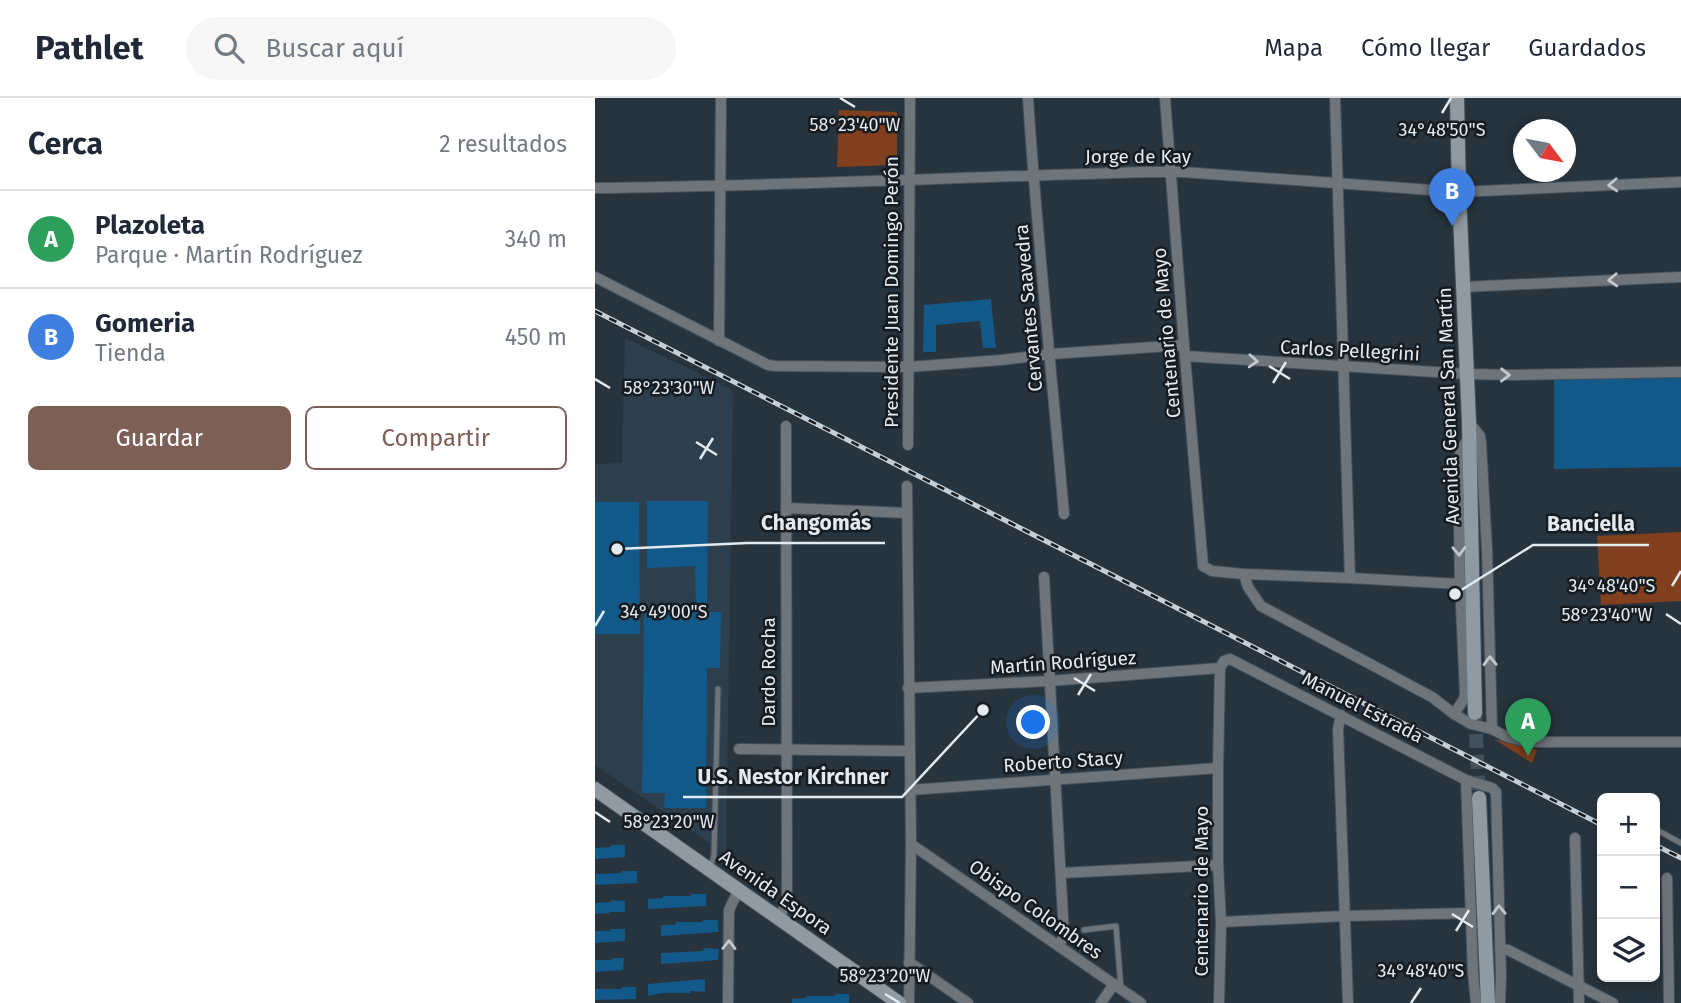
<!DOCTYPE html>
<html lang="es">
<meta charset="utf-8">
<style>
body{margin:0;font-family:"Fira Sans",sans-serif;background:#f6f6f7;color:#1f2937}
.controls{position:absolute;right:21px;bottom:21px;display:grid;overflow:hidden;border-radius:10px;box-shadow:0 4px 10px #0003}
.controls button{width:63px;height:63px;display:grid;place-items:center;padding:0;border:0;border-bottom:2px solid #e0e1e3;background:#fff;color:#1f2937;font:35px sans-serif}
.compass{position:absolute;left:918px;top:21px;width:63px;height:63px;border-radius:50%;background:#fff;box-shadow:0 4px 10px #0003;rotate:122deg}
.you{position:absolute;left:439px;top:625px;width:24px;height:24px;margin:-18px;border:5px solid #fff;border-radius:50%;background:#1a73e8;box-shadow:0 0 0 10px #1a73e833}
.badge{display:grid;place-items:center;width:46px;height:46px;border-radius:50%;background:#7d5f56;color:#fff;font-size:23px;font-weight:700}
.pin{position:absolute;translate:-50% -58px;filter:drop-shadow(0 2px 4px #0008)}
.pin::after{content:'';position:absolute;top:37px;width:24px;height:21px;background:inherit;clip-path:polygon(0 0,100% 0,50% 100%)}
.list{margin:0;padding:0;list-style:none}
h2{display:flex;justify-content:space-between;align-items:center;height:91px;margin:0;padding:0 28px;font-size:30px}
h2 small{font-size:23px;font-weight:400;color:#747a83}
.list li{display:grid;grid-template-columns:46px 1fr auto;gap:21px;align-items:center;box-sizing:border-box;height:98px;padding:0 28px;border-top:2px solid #e0e1e3}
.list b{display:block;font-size:26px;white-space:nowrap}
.list p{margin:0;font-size:23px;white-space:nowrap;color:#747a83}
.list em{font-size:23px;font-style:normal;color:#747a83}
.actions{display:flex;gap:14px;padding:21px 28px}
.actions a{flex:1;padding:16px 0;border:2px solid #7d5f56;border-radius:10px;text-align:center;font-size:24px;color:#7d5f56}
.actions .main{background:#7d5f56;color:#fff}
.icon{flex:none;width:38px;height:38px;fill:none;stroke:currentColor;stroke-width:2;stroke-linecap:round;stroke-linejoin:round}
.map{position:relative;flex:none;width:1086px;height:905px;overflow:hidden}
header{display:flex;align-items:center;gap:42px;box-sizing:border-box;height:98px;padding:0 35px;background:#fff;border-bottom:2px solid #e0e1e3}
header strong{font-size:33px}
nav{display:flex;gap:38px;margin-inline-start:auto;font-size:24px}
.search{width:490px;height:63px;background:#f6f6f7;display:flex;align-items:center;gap:18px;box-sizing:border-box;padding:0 24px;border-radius:38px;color:#747a83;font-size:26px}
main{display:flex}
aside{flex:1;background:#fff}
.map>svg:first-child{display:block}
.built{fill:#2d3f4d}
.green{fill:#823f1d}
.building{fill:#125888}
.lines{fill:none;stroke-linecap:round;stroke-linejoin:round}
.secondary-tunnel{stroke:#434f59;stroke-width:14;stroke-dasharray:14 7;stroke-linecap:butt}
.service-casing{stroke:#45515b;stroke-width:7}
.minor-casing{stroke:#45515b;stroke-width:12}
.secondary-casing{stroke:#45515b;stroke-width:16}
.service{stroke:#6e757a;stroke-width:5}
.minor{stroke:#6e757a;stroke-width:10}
.secondary{stroke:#909aa2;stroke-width:14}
.rail-casing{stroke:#c5cdd5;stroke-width:5}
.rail{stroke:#151b1f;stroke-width:2.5;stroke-dasharray:8;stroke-linecap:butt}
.oneway{stroke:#c0c8ce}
.ticks{fill:none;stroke:#e3ebf2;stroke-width:2.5}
.labels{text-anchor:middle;stroke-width:5;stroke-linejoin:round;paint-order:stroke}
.street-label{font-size:19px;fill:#e3ebf2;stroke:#151b1f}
.ticks-label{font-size:18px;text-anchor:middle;fill:#e3ebf2;stroke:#151b1f;stroke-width:5;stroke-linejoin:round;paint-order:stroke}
.leader{fill:none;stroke:#e3ebf2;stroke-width:2.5}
.callout-dot{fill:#e3ebf2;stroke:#151b1f;stroke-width:2.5}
.callout-label{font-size:21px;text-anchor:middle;font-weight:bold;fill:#e3ebf2;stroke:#151b1f;stroke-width:5;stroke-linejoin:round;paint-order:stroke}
</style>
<header>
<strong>Pathlet</strong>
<div class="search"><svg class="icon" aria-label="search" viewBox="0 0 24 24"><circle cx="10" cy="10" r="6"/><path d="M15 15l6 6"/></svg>Buscar aquí</div>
<nav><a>Mapa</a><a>Cómo llegar</a><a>Guardados</a></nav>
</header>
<main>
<aside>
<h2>Cerca<small>2 resultados</small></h2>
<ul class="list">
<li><span class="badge" style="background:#2e9e5b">A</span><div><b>Plazoleta</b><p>Parque · Martín Rodríguez</p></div><em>340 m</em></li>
<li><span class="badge" style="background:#3f7fe0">B</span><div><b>Gomeria</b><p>Tienda</p></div><em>450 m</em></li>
</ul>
<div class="actions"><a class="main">Guardar</a><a>Compartir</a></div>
</aside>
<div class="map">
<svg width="1086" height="905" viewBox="0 0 1086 905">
<rect width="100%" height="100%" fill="#27343e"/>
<polygon class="built" points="30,240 138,292 131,756 0,667 0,366 27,365"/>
<g class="green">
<polygon points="244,12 302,14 302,67 242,69"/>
<polygon points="1086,434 1086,503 1006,507 1002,438"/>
<polygon points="899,641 942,652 937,665"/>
</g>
<g class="building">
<polygon points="396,201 401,250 388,250 385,223 341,227 341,254 328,254 329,207"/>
<polygon points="1086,280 1086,369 959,371 959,281"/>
<polygon points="52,403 113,403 112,514 126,514 125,570 112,570 111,710 69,710 70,695 47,695 49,514 101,514 100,468 52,470"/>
<polygon points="0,404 44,404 45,536 0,536"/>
<polygon points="16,747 30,747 30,759 0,761 0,750 16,749"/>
<polygon points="27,773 42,773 42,785 0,787 1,776 26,775"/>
<polygon points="96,796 111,796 111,808 53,811 53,801 68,800 68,798 96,798"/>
<polygon points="16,802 30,803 30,814 15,814 14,815 0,816 0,805 16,804"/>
<polygon points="108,822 123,822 123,834 66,838 66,827 80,827 81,824 107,824"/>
<polygon points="15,831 30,831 30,843 0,845 0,833 15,833"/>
<polygon points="109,850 124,851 123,862 66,866 66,855 108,853"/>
<polygon points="17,860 29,860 28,872 0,874 0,862 16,862"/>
<polygon points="110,881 110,894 95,893 95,895 68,895 53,898 53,886"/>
<polygon points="27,889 41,889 41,901 0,902 0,891 27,891"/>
<polygon points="240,896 254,896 254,905 197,905 197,901 211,900 212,898 240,898"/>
</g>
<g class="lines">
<polyline class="secondary-tunnel" points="880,615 884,700"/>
<g class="service-casing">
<g id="service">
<polyline points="1060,731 1086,745"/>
<polyline points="115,771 119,757 123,591"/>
<polyline points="489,832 521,828 526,891"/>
</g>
</g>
<g class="minor-casing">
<g id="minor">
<path d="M433 0C442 139 457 278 469 416"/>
<polyline points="570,0 589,247 608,468 617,473 649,476 755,480 865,486"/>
<polyline points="740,0 755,480"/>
<path d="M0 90C185 88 369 79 554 74H587L864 94 1086 84"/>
<polyline points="0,179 173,267 180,268 314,269 406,262 456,256 589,247"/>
<polyline points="868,189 1086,179"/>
<polyline points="124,243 126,0"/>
<polyline points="590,258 872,276 919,277 1086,274"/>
<polyline points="874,324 885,338 886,345 892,452 897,631"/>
<polyline points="313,347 315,0"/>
<polyline points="312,388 316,746 314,905"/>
<polyline points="191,410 312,415"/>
<polyline points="649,476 653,489 666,508 837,599 859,616 876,626 897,631 912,639 932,644 1086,644"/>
<polyline points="449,479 469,837 464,848"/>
<polyline points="313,590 454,583 625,570"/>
<polyline points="859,616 869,601 870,595 865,486 863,365 866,352 874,339"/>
<polyline points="746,617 743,631 753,905"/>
<polyline points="144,651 315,653"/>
<polyline points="871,682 878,875 881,905"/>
<polyline points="315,692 623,670"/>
<polyline points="980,740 984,905"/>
<polyline points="316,746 546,905"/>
<polyline points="466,775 623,767"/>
<polyline points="1072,780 1074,905"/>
<polyline points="185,820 192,800 191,328"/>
<polyline points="626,824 750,818 876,815"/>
<polyline points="905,851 913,852 1018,905"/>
<polyline points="314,864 373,905"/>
<polyline points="133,905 134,812 144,791"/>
<polyline points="506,905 519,886"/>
<polyline points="624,905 626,824 623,767 623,670 625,570 629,563 635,561 871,682 897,690 901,694 906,877 905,905"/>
</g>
</g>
<g class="secondary-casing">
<g id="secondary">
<polyline points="862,0 864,94 874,324 880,615"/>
<polyline points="0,691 304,905"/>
<polyline points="884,700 893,905"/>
</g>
</g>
<use href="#service" class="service"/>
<use href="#minor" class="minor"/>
<use href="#secondary" class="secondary"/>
<g class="rail-casing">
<g id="rail">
<polyline points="0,213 1007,727"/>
<polyline points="1060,747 1086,760"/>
</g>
</g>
<use href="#rail" class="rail"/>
</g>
<defs><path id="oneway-chevron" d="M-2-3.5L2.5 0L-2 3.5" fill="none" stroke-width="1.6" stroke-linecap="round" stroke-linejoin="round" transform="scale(1.75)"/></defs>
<g class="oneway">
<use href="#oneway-chevron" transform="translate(1018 87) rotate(177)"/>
<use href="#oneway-chevron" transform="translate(1018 182) rotate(177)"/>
<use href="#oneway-chevron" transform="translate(658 263) rotate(3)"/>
<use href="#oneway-chevron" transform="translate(910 277) rotate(1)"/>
<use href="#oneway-chevron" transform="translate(864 453) rotate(88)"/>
<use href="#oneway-chevron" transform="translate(895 563) rotate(-91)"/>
<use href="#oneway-chevron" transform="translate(904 812) rotate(-91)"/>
<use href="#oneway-chevron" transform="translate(134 847) rotate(-89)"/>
</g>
<path class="ticks" d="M245 0 260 9M847 15 856 0M674 268 695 281M0 281 15 290M678 285 691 264M101 344 122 357M105 361 118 340M1077 488 1086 473M1071 516 1086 526M0 528 9 513M479 580 500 593M483 597 496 576M0 714 15 724M857 816 878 829M861 833 874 812M290 896 305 905M816 905 826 890"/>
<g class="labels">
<g class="street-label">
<text x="543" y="65">Jorge de Kay</text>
<text transform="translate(296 194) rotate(-90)" y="7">Presidente Juan Domingo Perón</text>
<text transform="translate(433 210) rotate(-95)" y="7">Cervantes Saavedra</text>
<text transform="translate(571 235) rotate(-95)" y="7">Centenario de Mayo</text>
<text transform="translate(755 252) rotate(3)" y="7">Carlos Pellegrini</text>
<text transform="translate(853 308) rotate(-92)" y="7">Avenida General San Martín</text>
<text transform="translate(468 564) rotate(-4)" y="7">Martín Rodríguez</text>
<text transform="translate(173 574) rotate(-90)" y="7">Dardo Rocha</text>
<text transform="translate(768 609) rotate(27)" y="7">Manuel Estrada</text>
<text transform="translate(468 663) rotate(-4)" y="7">Roberto Stacy</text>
<text transform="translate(606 793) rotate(-90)" y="7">Centenario de Mayo</text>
<text transform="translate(181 794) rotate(35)" y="7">Avenida Espora</text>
<text transform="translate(441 811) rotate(35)" y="7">Obispo Colombres</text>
</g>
</g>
<g class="ticks-label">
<text x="260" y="33">58°23'40"W</text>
<text x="847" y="38">34°48'50"S</text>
<text x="74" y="296">58°23'30"W</text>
<text x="1017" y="494">34°48'40"S</text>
<text x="69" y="520">34°49'00"S</text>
<text x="1012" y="523">58°23'40"W</text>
<text x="74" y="730">58°23'20"W</text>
<text x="826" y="879">34°48'40"S</text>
<text x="290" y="884">58°23'20"W</text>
</g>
<path class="leader" d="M22 451L152 445H290M860 496L938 447H1054M388 612L307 699H88"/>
<g class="callout-dot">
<circle cx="22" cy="451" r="7"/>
<circle cx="860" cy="496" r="7"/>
<circle cx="388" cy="612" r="7"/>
</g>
<g class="callout-label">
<text x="221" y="432">Changomás</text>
<text x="996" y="433">Banciella</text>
<text x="198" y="686">U.S. Nestor Kirchner</text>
</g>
</svg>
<div class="controls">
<button>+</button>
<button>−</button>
<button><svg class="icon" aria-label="layers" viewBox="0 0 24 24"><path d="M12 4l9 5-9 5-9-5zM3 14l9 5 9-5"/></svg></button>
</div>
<svg class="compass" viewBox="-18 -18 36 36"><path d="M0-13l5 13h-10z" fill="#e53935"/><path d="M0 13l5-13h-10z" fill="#747a83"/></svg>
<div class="you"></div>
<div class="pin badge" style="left:933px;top:658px;background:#2e9e5b">A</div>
<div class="pin badge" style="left:857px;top:128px;background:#3f7fe0">B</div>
</div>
</main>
